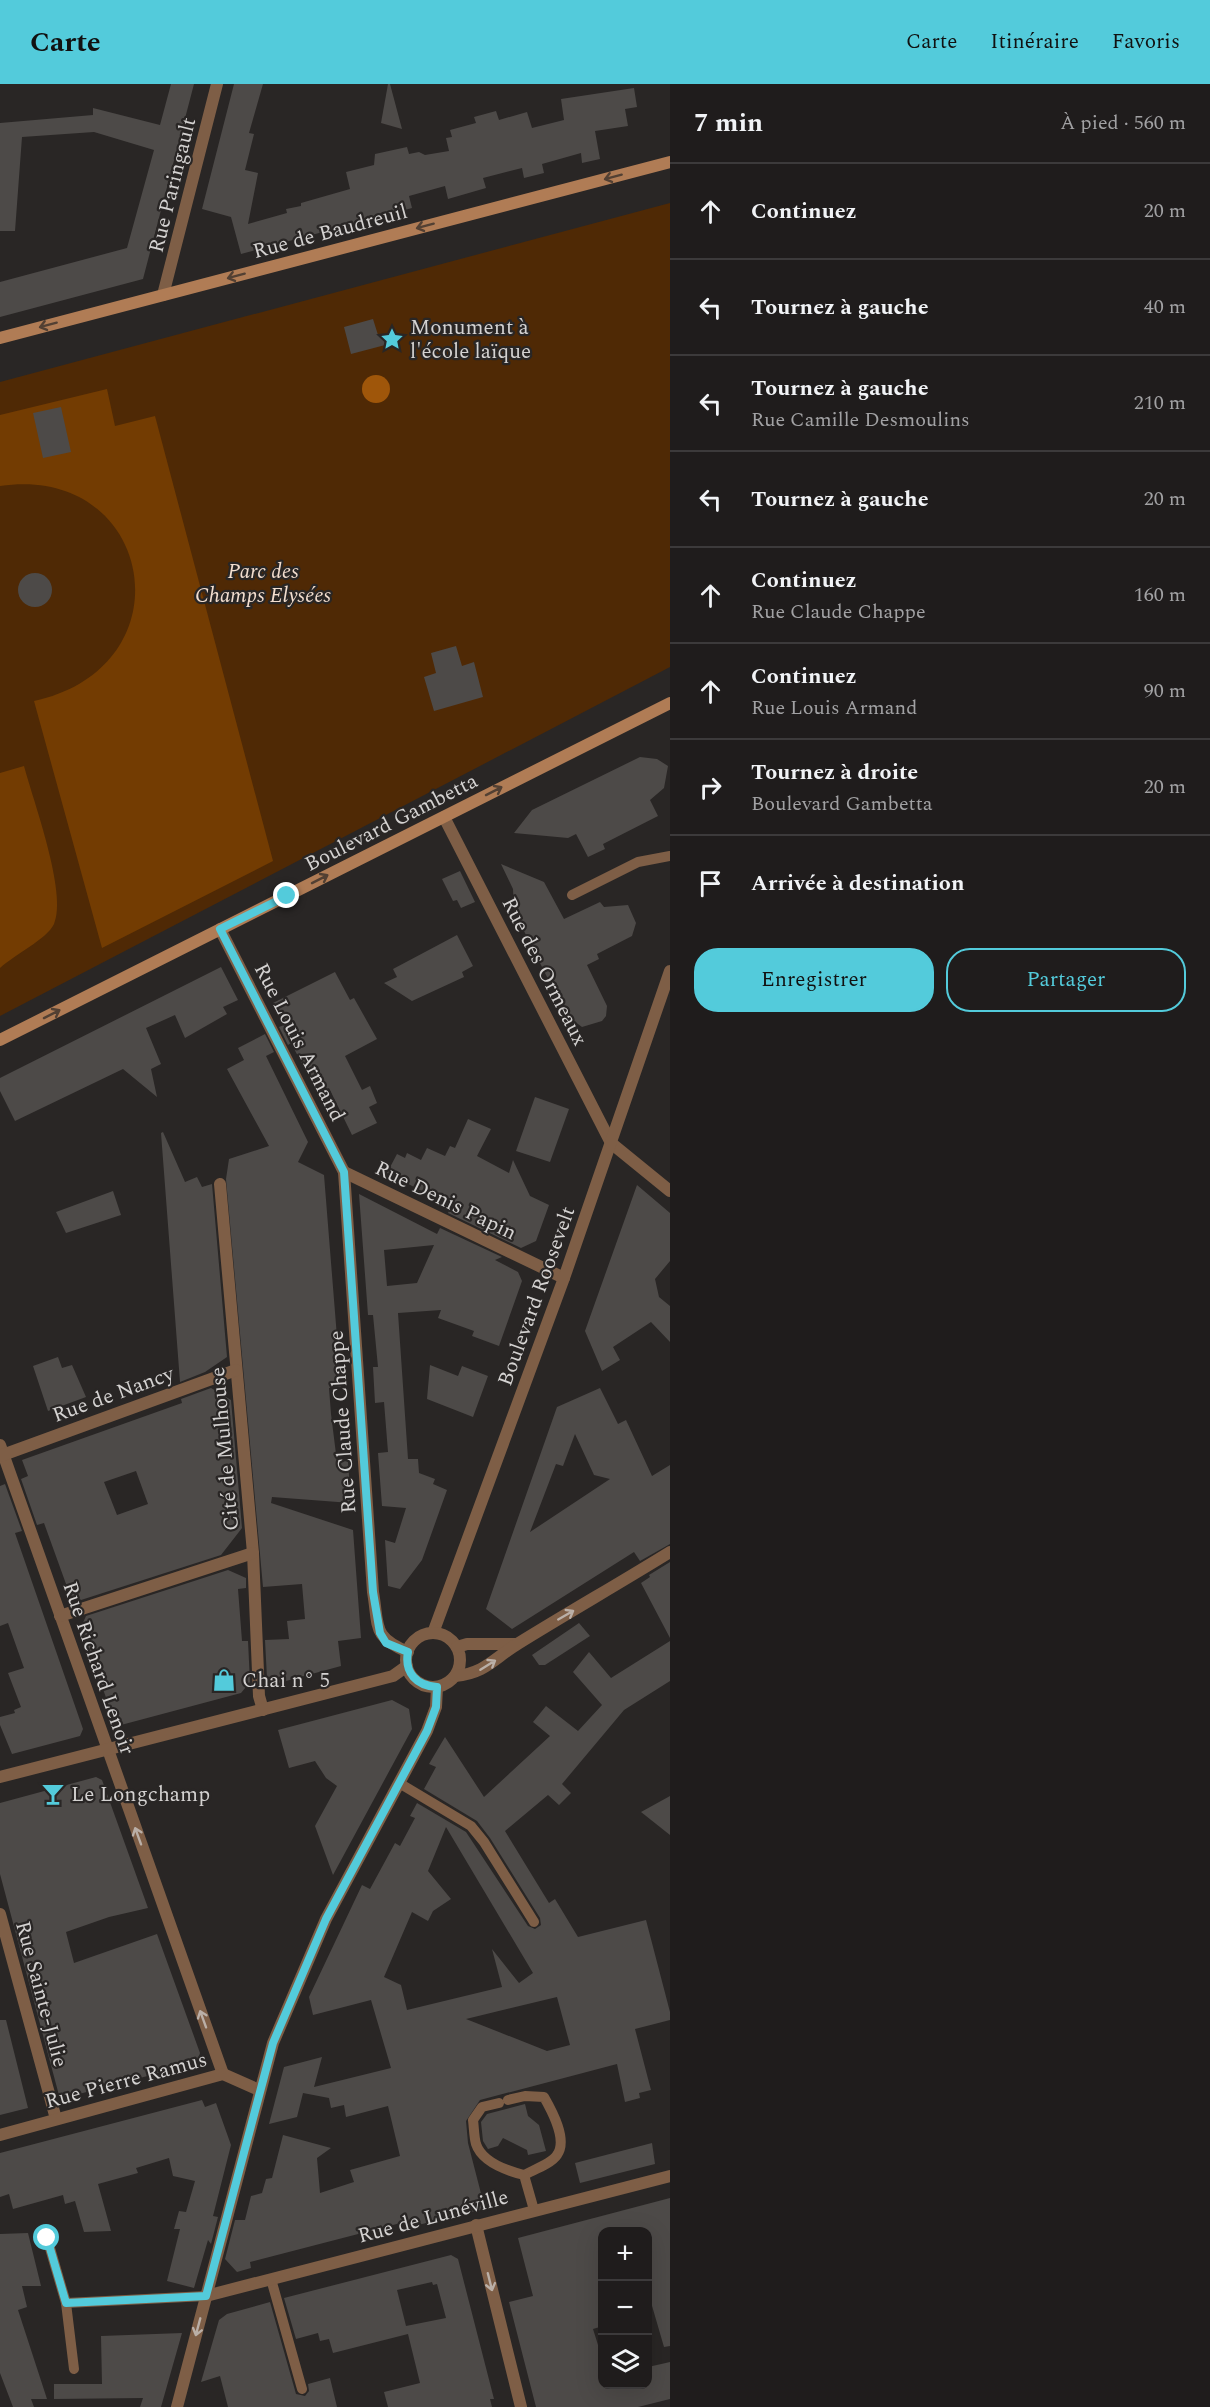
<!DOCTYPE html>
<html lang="fr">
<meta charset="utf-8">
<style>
body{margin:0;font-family:Spectral,serif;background:#272525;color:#f1f3f6}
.controls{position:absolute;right:18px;bottom:18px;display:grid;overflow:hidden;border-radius:12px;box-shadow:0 6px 24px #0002}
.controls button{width:54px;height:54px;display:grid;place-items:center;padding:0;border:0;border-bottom:2px solid #3c3a3b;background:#1f1c1c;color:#f1f3f6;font:30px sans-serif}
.stop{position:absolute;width:18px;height:18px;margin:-14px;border:4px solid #53cbdb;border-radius:50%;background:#fff}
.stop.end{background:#53cbdb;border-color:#fff;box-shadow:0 2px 6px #0008}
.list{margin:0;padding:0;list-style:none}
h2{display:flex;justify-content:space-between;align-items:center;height:78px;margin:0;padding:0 24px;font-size:26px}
h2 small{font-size:20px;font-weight:400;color:#a1a1a3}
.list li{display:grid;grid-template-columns:39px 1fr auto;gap:18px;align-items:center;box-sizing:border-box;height:96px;padding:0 24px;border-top:2px solid #3c3a3b}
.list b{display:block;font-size:22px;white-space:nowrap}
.list p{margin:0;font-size:20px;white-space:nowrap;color:#a1a1a3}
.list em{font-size:20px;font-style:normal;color:#a1a1a3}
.actions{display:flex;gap:12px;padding:18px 24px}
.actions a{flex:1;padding:14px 0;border:2px solid #53cbdb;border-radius:24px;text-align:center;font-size:21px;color:#53cbdb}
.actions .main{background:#53cbdb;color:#111}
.icon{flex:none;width:33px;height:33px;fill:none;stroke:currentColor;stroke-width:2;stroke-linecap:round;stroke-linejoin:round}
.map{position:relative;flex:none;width:670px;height:2323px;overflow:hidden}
header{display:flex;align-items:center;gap:36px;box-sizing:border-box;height:84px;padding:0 30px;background:#53cbdb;color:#111}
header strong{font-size:28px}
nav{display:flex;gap:33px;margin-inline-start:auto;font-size:21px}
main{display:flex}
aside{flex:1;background:#1f1c1c}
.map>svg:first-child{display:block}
.green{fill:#4f2905}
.forest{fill:#733c02}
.water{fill:#9f560a}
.building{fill:#4d4a48;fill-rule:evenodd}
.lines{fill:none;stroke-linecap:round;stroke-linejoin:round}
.service{stroke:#7e5e46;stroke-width:10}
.minor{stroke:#7e5e46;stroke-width:12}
.secondary{stroke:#b07c55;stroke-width:12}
.oneway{stroke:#524033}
.oneway2{stroke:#baafa7}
.route{stroke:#53cbdb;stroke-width:8}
.labels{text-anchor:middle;stroke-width:4.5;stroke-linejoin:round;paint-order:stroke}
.street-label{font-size:21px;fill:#d4d2d1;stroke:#292625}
.poi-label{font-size:21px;fill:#d4d2d1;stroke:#292625;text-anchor:start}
.park-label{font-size:21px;font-style:italic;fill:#f3decf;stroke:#292625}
</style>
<header>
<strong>Carte</strong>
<nav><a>Carte</a><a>Itinéraire</a><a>Favoris</a></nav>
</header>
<main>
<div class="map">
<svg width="670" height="2323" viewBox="0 0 670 2323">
<rect width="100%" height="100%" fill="#292625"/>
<polygon class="green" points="670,119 670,583 0,932 0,298"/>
<g class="forest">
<path d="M107 305 115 342 155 332 273 777 102 864 34 617C191 583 154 379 0 402V331Z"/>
<path d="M24 682C33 716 68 810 54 840 47 855 14 871 0 884V689Z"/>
</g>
<circle class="water" cx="376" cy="305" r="14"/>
<g class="building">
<polygon points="171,0 194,0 143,195 0,233 0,198 127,164 154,66 94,48 22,53 15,147 0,147 0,39 93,31 93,24 160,41"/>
<polygon points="234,0 263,0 249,49 254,50 245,86 258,89 248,140 287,129 286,125 301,122 301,119 350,105 346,88 374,81 375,70 407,63 409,70 419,68 425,71 449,67 446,54 452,53 450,46 476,39 474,33 496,27 499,36 527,28 532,44 564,36 561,15 634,4 637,23 625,25 628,42 595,47 600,75 582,79 581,69 542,80 544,89 524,94 522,84 483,94 486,104 448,115 445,102 409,112 412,124 241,170 231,133 202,125"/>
<polygon points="388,0 390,0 402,45 381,39"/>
<polygon points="373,235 378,251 389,260 351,270 344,243"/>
<polygon points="61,323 71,368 43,374 33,329"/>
<circle cx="35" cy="506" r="17"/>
<polygon points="456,562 462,582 474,578 483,613 434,627 424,593 436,589 431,569"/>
<polygon points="640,673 657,675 668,682 664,704 650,716 658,732 603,760 605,765 588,773 576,750 568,754 514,749 532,726"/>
<polygon points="501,780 544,798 564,835 600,818 604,823 628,821 636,839 632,852 597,870 599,875 587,881 607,922 606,932 602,937 582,943 566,931 514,827 513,805"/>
<polygon points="460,787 475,818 461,824 457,816 453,817 442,795"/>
<polygon points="457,851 473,882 462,888 464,893 412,917 384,899 397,893 393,885"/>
<polygon points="221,883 238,916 223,923 227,930 185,954 175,931 146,944 161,980 151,985 157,1013 123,985 15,1037 0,1007 0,994"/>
<polygon points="335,888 350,916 354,914 377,955 345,972 362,1006 370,1002 377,1019 369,1023 377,1039 352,1051 329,1004 318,1010 291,959 288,961 279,943 284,941 273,919"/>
<polygon points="265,950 274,968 266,972 308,1058 298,1078 324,1091 341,1303 329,1304 331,1330 337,1378 348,1377 351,1419 272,1413 271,1419 353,1446 361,1554 338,1557 341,1582 275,1600 267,1594 265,1556 289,1555 287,1537 305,1535 302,1500 263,1503 226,1095 229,1075 269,1062 227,985 244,976 238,964"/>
<polygon points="535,1013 569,1025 550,1078 516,1067"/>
<polygon points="468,1035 491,1045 477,1072 509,1089 513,1076 530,1112 549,1121 536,1157 521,1164 448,1129 451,1122 387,1089 397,1070 405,1074 407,1069 421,1076 427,1064 445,1072 450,1062 455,1064"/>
<polygon points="163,1048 185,1098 197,1093 202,1103 212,1100 227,1273 205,1288 180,1298 161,1049"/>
<polygon points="637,1101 670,1129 670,1177 655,1195 659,1213 670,1222 670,1258 651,1238 613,1263 620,1276 602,1287 585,1247"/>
<polygon points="113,1107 121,1131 66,1149 56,1128"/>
<path d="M359 1110 437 1150 440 1144 502 1173 495 1176 518 1188 522 1197 499 1262 472 1252 474 1247 438 1234 441 1226 398 1229 408 1375H418L419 1389 435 1395 433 1400 447 1406 422 1476 400 1505 388 1502 385 1456 395 1459 406 1424 382 1422 378 1369 388 1368 384 1318 375 1319 373 1283H378L373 1231H368ZM434 1161 417 1199 387 1202 384 1166Z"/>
<polygon points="58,1273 62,1284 72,1281 86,1313 48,1327 33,1282"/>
<polygon points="430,1281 458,1292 462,1282 488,1292 473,1333 427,1315"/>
<path d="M211 1304 231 1316 242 1444 221 1471 81 1516 70 1511 44 1439 37 1441 21 1395 28 1392 22 1376 182 1319 181 1315ZM136 1387 148 1420 117 1431 104 1398Z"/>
<path d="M600 1304 618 1340 626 1336 652 1392 670 1381V1460L640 1477 634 1468 512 1545 486 1525 557 1323ZM575 1350 594 1391 610 1395 530 1448 556 1380 563 1382Z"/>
<polygon points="5,1400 22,1447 15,1449 83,1645 80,1652 12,1670 0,1641 0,1633 15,1629 14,1626 21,1623 8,1589 24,1584 8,1539 0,1542 0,1402"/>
<polygon points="670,1478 670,1554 641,1499 650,1493 649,1491"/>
<polygon points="228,1486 246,1494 246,1504 238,1505 242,1557 248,1557 250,1598 241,1609 121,1641 115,1639 81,1543 86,1532"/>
<polygon points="579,1539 590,1552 545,1581 539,1581 532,1571"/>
<path d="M670 1557V1597L624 1626 562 1700 571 1709 559 1721 548 1711 505 1747 549 1819 555 1815 578 1853 646 1836 670 1928V1936L635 1945 651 2006 639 2009 640 2014 625 2018 617 1980 480 2016 466 2037 468 2059 485 2125 418 2141 416 2135 250 2178 251 2184 237 2188 225 2175 235 2136H245L251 2112 262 2109 266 2095 272 2094 283 2051 331 2064 317 2074 320 2109 354 2098 350 2086 400 2072 388 2022 346 2033 344 2021 331 2024 329 2014 303 2009 297 2033 269 2040 284 1983 322 1973 314 2003 391 1984 371 1916 313 1931 309 1913 362 1801 370 1805 395 1759 400 1762 415 1734 410 1732 417 1719 466 1748 528 1842 535 1845 541 1841 540 1834 490 1754 477 1737 424 1705 436 1683 429 1680 445 1653 484 1713 550 1652 533 1638 546 1622 578 1647 602 1621 573 1588 589 1568 611 1594ZM446 1743 533 1889 519 1899 492 1865 502 1903 407 1926 401 1901 384 1893 412 1828 428 1837 433 1827 451 1815 428 1787ZM557 1913 570 1961 547 1967 466 1935Z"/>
<polygon points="392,1616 409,1625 412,1645 333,1791 315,1742 337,1702 326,1694 315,1677 289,1684 278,1646"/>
<polygon points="96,1693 102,1696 148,1824 109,1833 66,1848 74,1879 157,1850 200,1969 197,1979 60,2015 0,1790 0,1719"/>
<polygon points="670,1712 670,1751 641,1728"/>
<polygon points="0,1936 6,1936 28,2024 0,2031"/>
<polygon points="202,2016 205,2023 216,2019 231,2061 213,2132 218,2133 211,2160 208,2156 194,2204 167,2197 180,2145 174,2145 179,2127 186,2128 195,2097 173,2092 169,2074 136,2084 138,2089 98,2100 111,2147 84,2148 75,2117 65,2120 63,2111 13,2125 9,2110 0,2113 0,2069"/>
<polygon points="525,2020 528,2032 539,2041 546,2067 528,2071 527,2066 503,2054 498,2062 488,2065 483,2057 481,2038 487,2030"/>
<polygon points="652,2059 655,2080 580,2099 575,2079"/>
<polygon points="670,2114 670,2262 664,2263 648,2208 648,2148 603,2148 603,2242 593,2245 603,2277 603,2301 648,2301 648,2283 670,2278 670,2315 638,2323 536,2323 509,2218 533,2212 518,2154"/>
<polygon points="28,2149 41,2202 22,2202 27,2223 18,2226 47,2315 31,2315 34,2323 13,2323 0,2289 0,2150"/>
<path d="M451 2171 458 2175 494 2315H490L492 2323H388L384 2308 420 2299 408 2250 333 2269 329 2255 320 2257 318 2249 296 2255 284 2214ZM432 2198 433 2201 437 2200 446 2234 406 2242 397 2206Z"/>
<polygon points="270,2218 296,2310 305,2312 309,2307 308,2300 330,2294 337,2323 228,2323 220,2292 201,2298 219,2236 227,2230"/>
<polygon points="182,2249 161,2323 140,2323 143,2314 54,2315 54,2300 102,2300 101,2252"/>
</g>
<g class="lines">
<g class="service">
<polyline points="572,811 638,778 670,772"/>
<polyline points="399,1699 471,1742 484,1758 534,1838"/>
<path d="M508 2016 525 2012 544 2013C552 2027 568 2056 557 2071 551 2080 533 2086 524 2091"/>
<path d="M499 2019 482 2023 473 2036C474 2043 474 2053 476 2060 482 2078 508 2087 524 2091L534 2126"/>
<polyline points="47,2154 66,2219 74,2285"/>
<polyline points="271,2195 302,2305"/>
<polyline points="66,2219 206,2212"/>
</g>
<g class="minor">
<polyline points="163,211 217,0"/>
<polyline points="444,733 611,1059 670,1107"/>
<path d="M220 845 344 1088 373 1508C379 1543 372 1553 408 1568"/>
<polyline points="344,1088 564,1194"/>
<polyline points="220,1100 253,1469 259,1612 263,1626"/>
<polyline points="0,1361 223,1990"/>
<polyline points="0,1372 236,1286"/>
<polyline points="60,1532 253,1469"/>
<polyline points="433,1549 564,1194 670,887"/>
<circle cx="433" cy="1576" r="27"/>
<polyline points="457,1563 467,1560 516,1560"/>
<path d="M455 1592C486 1589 494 1574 519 1559 569 1528 620 1499 670 1468"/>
<polyline points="0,1693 393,1592 407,1582"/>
<polyline points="0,1830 56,2035"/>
<polyline points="0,2051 223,1990 259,2006"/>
<polyline points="476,2141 521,2323"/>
<polyline points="206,2212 670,2092"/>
<polyline points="177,2323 273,1959 326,1835 427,1647 436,1623 437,1603"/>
</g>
<g class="secondary">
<polyline points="0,254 670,78"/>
<polyline points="0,956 670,619"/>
</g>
</g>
<defs><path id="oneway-shaft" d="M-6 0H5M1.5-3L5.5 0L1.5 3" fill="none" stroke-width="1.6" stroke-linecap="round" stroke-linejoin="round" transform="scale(1.5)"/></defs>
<g class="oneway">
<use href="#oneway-shaft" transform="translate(613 93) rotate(165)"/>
<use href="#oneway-shaft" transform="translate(425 142) rotate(165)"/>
<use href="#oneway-shaft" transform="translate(236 192) rotate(165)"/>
<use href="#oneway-shaft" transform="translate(48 241) rotate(165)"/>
<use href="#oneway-shaft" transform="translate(494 707) rotate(-27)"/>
<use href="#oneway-shaft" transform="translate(320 795) rotate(-27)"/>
<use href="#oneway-shaft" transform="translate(52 930) rotate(-27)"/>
</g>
<g class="oneway2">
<use href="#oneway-shaft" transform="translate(566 1531) rotate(-30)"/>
<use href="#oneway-shaft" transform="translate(488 1581) rotate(-32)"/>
<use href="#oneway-shaft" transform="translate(138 1752) rotate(-110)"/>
<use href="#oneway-shaft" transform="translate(203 1935) rotate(-110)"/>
<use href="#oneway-shaft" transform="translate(490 2198) rotate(76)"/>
<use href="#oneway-shaft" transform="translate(198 2243) rotate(105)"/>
</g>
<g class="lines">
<path class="route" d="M47 2154 66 2219 206 2212 273 1959 326 1835 427 1647 436 1623 437 1603C417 1602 404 1589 408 1568L386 1559 380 1549 373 1508 344 1088 220 845 287 812"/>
</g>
<defs>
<g id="sight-bare" transform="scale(1.8)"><path d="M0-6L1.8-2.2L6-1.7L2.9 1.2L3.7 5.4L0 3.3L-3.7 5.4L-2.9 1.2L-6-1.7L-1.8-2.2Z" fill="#53cbdb" stroke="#292625" stroke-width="2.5" paint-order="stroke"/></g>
<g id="shop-bare" transform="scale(1.8)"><path d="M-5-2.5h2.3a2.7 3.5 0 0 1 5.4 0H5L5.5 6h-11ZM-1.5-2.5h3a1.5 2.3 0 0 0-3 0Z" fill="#53cbdb" stroke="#292625" stroke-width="2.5" paint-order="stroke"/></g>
<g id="bar-bare" transform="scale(1.8)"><path d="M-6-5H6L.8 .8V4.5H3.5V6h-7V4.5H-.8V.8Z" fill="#53cbdb" stroke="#292625" stroke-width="2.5" paint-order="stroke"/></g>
</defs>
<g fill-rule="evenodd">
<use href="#sight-bare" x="392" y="255"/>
<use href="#shop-bare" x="224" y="1596"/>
<use href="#bar-bare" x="53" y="1710"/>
</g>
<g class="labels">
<g class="street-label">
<text transform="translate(172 101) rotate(-76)" y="7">Rue Paringault</text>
<text transform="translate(330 147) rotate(-15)" y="7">Rue de Baudreuil</text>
<text transform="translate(391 738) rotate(-27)" y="7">Boulevard Gambetta</text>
<text transform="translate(545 887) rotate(63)" y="7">Rue des Ormeaux</text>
<text transform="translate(300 958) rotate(63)" y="7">Rue Louis Armand</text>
<text transform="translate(446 1116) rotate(26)" y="7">Rue Denis Papin</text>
<text transform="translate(536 1212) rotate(-70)" y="7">Boulevard Roosevelt</text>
<text transform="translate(113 1310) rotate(-20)" y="7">Rue de Nancy</text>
<text transform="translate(342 1338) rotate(-94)" y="7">Rue Claude Chappe</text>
<text transform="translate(224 1365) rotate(-95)" y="7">Cité de Mulhouse</text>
<text transform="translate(99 1584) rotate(71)" y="7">Rue Richard Lenoir</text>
<text transform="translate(42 1910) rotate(75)" y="7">Rue Sainte-Julie</text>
<text transform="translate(126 1996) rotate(-15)" y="7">Rue Pierre Ramus</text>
<text transform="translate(433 2132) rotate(-15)" y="7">Rue de Lunéville</text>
</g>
<g class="poi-label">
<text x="410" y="250">Monument à<tspan x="410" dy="24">l'école laïque</tspan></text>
<text x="242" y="1603">Chai n° 5</text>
<text x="71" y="1717">Le Longchamp</text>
</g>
<g class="park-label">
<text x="263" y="494">Parc des<tspan x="263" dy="24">Champs Elysées</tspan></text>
</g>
</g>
</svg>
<div class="controls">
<button>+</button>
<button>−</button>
<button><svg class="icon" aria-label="layers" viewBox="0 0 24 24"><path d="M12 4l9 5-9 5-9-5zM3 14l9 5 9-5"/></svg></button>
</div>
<div class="stop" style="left:47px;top:2154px"></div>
<div class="stop end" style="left:287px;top:812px"></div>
</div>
<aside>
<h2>7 min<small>À pied · 560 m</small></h2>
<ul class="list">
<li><svg class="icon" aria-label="ahead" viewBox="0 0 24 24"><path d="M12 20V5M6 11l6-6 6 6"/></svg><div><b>Continuez</b></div><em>20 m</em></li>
<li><svg class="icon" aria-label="left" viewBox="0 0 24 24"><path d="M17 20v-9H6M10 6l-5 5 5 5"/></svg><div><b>Tournez à gauche</b></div><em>40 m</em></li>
<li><svg class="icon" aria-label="left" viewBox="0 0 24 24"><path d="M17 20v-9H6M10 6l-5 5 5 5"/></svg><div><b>Tournez à gauche</b><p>Rue Camille Desmoulins</p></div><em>210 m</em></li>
<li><svg class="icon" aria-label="left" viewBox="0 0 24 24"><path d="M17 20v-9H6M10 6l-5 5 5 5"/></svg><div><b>Tournez à gauche</b></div><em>20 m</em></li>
<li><svg class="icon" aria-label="ahead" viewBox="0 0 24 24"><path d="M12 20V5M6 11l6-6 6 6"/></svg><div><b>Continuez</b><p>Rue Claude Chappe</p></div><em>160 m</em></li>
<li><svg class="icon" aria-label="ahead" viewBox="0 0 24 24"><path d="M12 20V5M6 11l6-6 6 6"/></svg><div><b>Continuez</b><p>Rue Louis Armand</p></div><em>90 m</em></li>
<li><svg class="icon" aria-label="right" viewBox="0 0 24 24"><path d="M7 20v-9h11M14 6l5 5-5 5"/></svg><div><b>Tournez à droite</b><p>Boulevard Gambetta</p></div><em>20 m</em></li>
<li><svg class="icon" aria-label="arrive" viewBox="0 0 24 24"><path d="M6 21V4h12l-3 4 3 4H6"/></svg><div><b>Arrivée à destination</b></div></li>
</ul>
<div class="actions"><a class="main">Enregistrer</a><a>Partager</a></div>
</aside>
</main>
